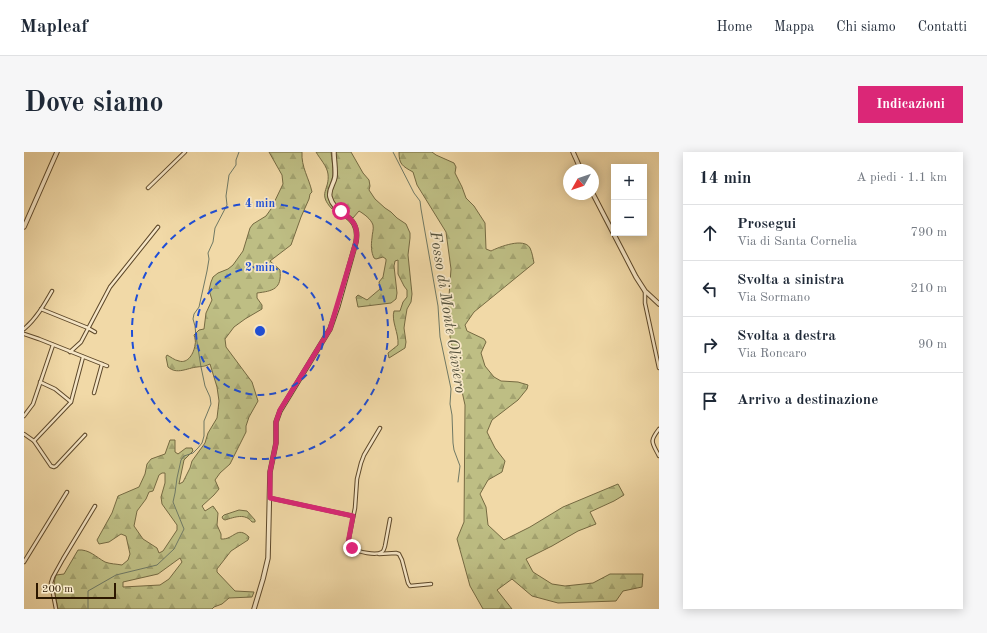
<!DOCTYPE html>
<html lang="it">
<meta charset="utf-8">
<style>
body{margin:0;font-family:"Old Standard TT",serif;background:#f6f6f7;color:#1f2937}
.controls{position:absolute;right:12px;top:12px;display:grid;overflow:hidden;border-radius:0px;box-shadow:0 2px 10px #0003}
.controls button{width:36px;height:36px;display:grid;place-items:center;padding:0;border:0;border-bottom:1px solid #e0e1e3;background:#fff;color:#1f2937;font:20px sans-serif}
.compass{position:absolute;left:539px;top:12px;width:36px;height:36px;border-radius:50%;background:#fff;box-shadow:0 2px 10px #0003;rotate:230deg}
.scale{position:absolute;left:12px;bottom:10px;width:80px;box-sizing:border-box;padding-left:4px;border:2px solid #2c1700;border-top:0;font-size:11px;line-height:14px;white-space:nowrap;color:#2c1700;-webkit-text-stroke:3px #f6e6c6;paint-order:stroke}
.stop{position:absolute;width:12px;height:12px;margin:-9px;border:3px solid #db2777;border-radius:50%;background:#fff}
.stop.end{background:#db2777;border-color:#fff;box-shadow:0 1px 4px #0008}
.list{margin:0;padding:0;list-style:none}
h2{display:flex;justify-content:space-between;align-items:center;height:52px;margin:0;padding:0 16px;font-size:17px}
h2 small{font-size:13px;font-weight:400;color:#747a83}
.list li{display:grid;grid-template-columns:26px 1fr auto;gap:12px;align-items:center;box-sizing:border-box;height:56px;padding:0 16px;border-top:1px solid #e0e1e3}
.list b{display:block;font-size:15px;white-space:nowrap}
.list p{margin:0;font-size:13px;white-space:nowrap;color:#747a83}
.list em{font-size:13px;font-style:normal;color:#747a83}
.icon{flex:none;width:22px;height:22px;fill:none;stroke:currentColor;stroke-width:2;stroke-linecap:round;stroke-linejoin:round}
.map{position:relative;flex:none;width:635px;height:457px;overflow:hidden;border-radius:0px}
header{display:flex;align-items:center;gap:24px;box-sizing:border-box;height:56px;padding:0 20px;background:#fff;border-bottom:1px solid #e0e1e3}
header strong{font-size:19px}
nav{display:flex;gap:22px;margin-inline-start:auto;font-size:14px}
.intro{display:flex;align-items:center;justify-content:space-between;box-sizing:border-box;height:96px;padding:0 24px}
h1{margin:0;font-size:28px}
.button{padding:10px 18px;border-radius:0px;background:#db2777;color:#fff;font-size:14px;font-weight:700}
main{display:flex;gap:24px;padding:0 24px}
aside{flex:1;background:#fff;border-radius:0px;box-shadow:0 2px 10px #0003}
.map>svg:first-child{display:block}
.forest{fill:url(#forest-firs);stroke:#756a42;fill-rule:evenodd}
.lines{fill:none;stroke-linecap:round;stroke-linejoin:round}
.stream{stroke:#6f7965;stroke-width:1}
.minor-casing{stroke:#5d482a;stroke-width:4.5}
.tertiary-casing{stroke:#5d482a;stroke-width:5.5}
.minor{stroke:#f6e6c6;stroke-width:2.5}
.tertiary{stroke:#f6e6c6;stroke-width:3.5}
.route{stroke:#db2777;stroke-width:5}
.ring{fill:none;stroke:#1d4ed8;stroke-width:2;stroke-dasharray:7 5}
.labels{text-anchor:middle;stroke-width:3.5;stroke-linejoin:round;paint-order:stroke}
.water-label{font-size:16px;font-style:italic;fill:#53503b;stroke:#f6e6c6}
.centre{fill:#1d4ed8;stroke:#f6e6c6;stroke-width:2}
.ring-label{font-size:12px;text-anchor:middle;font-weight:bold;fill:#1d4ed8;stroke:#f6e6c6;stroke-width:3.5;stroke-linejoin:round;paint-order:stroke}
</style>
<header>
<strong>Mapleaf</strong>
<nav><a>Home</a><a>Mappa</a><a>Chi siamo</a><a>Contatti</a></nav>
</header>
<div class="intro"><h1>Dove siamo</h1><a class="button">Indicazioni</a></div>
<main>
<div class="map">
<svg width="635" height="457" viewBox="0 0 635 457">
<defs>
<pattern id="forest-firs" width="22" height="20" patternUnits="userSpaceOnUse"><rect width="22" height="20" fill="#bebe84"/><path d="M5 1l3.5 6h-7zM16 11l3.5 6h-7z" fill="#a3a370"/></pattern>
</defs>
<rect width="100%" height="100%" fill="#f1d9a7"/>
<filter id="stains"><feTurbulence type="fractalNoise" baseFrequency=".005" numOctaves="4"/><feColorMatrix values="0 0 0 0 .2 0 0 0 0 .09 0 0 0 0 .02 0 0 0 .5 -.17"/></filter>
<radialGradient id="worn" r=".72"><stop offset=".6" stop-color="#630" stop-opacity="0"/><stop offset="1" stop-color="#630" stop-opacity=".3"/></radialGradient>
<g class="forest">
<path d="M245 0H278C277 15 285 26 288 40L286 42 285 47 277 65 267 93 246 109 256 118C258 137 249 139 233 141V146L238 153V157L221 167 210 175 201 187 202 195 228 230 234 249 225 265 222 274V280L206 312 196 321 191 328 195 337 190 343 178 354 181 359 189 354 194 361 193 373 197 382V387C210 388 213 373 225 385L224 388 207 399 193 417V420L211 439 230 440 228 445 205 446 198 452 190 455 188 457H34C32 446 28 434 32 423L40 422 54 398C65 397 72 405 81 410 86 412 93 412 98 413L104 408 106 402 102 384 97 382 85 390 75 392 73 388 88 361 94 344 115 335 121 322 123 312 127 307 141 302 146 288H151V300L154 302 162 296H168L169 299 160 308 155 332 159 330 166 316 168 309 181 291 184 281 193 266 195 249 193 235 186 212C179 215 180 214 173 215 163 216 153 223 144 215L142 205 143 203C147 205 150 208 155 209 164 212 170 201 171 193 172 190 171 186 170 183L175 178 180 177 182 161 188 148 185 138 187 130 189 125 194 121 204 117 209 113 219 99 226 76 229 72 242 64 247 57 259 32 258 23ZM138 321H141V331L137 345 138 352 153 373V378L139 399 135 401 133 396 119 387 110 374 113 359 122 347 125 340 129 339 135 323ZM156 406 158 410 145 427 136 433 99 435V430L134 422Z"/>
<path d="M292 0H307C308 7 309 15 309 22 307 38 298 39 309 55L308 57C293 41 306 38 304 22 303 14 296 7 292 0Z"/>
<path d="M311 0H327L339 21 345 28 346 34 345 38 351 47 361 56 367 60 373 66 382 72 386 81V86L384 103 388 142 387 150 383 157 381 169 380 176 382 190 381 196 365 206 364 201 374 193C375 181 367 169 370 159H376L379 150 383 145V138L380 134 374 122V108L371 109 370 114 373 141 372 147 367 151 334 155 332 145 334 143 343 148 356 137 355 130 359 125 362 109V107L359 105 352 107 350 106C347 100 347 93 348 86 348 82 350 77 349 73 347 67 340 62 335 59L329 66 314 55 309 48 307 42 313 24Z"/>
<path d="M375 0H408L412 3 430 11 432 15 431 21 438 35 442 46 450 54 461 71 462 97 467 99C475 95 500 85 506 96 508 100 509 106 510 111L450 160 441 173 443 179 460 187 462 190 457 201 461 214 470 225 477 229 494 230 504 233 503 237 494 248 468 268 463 280 471 296 481 309 478 320 464 328 456 342 462 355 464 373 480 388 506 375 539 355 594 332 600 343 590 349 566 360 572 372 554 379 528 394 502 407 509 420 528 432 541 434 569 431 586 422H619L618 435 599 439 592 449 534 451 508 444 488 427 473 438 488 457H459L446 434 433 387 440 370 441 253 423 171 427 117 422 80 393 33 389 20C378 14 375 12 375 0Z"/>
<path d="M215 358 223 359 231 368V370H228C221 361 211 365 201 368L199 367 198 365 200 363Z"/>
</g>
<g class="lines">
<g class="stream">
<polyline points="369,0 390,41 396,49 397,57 414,154 416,185 426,232 427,237 426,252 428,263 429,291 430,298 436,314 434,330"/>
<polyline points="64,457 64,439 92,423 133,413 150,397 160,377 149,350 151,341 153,326 157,308 160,304 169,301 174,296 178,291 180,284 180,269 187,252 186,245 181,234 177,215 172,184 171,174 169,167 170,162 175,155 183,119 185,107 184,101 189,90 191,76 203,53 202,44 205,23 212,13 212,8 215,0"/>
</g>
<g class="minor-casing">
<g id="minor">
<polyline points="124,36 161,0"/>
<polyline points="621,140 621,151 635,216"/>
<polyline points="17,157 64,176 71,180"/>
<path d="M0 177C12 167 20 153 28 139"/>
<polyline points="0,182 15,187 83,214"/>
<polyline points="46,200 57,190 86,135 134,75"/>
<polyline points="16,230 31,237 47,250"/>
<polyline points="70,241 78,212"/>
<polyline points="0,264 9,252 29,193"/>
<path d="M356 276 340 303 337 311 333 327 331 356 324 391C325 394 325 394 328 396 334 400 352 404 358 400 360 399 360 397 361 394L366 367"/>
<path d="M635 277C625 290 628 290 635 304"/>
<polyline points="0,282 10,289 27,314 30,315 32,314 61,283"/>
<polyline points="10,289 47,250 59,205"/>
<polyline points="246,346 329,364"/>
<polyline points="355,402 372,401 375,402 378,408 384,431 386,434 407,432"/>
<polyline points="0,410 43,340"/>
<polyline points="32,457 27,431 29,425 39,407 71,354"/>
</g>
</g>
<g class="tertiary-casing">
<g id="tertiary">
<polyline points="549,0 557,18"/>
<polyline points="569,42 612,125 621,139 635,152"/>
<polyline points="0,75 33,0"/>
<path d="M230 457 239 427 244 406 246 320 252 291V270L256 259 306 177 314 154 332 90C337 61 311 65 306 45 304 38 310 32 311 25 312 17 310 8 310 0"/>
</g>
</g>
<use href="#minor" class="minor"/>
<use href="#tertiary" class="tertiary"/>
</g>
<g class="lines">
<path class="route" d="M317 59C329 68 335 74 332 90L306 177 256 258 252 270V291L246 320V346L329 364 324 391 325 394 328 396"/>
</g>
<g class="ring">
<circle cx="236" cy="179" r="64"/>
<circle cx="236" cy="179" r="128"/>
</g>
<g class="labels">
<g class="water-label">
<text transform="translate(425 160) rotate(81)" y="6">Fosso di Monte Oliviero</text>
</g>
</g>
<circle cx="236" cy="179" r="6" class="centre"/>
<g class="ring-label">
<text x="236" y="55">4 min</text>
<text x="236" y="119">2 min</text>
</g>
<rect width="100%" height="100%" filter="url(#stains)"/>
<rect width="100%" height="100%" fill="url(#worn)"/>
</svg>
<div class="controls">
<button>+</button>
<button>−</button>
</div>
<svg class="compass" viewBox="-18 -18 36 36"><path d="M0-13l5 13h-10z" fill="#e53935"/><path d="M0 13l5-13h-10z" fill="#747a83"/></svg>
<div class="scale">200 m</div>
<div class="stop" style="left:317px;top:59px"></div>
<div class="stop end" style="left:328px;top:396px"></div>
</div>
<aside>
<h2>14 min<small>A piedi · 1.1 km</small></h2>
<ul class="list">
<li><svg class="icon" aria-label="ahead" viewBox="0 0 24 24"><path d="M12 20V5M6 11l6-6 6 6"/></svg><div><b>Prosegui</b><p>Via di Santa Cornelia</p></div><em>790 m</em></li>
<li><svg class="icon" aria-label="left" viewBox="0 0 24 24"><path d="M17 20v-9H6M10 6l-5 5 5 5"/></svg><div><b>Svolta a sinistra</b><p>Via Sormano</p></div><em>210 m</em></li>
<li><svg class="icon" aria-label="right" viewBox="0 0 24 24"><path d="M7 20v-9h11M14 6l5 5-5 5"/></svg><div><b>Svolta a destra</b><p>Via Roncaro</p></div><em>90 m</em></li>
<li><svg class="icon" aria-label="arrive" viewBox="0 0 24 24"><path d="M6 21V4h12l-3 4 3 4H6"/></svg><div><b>Arrivo a destinazione</b></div></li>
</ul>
</aside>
</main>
